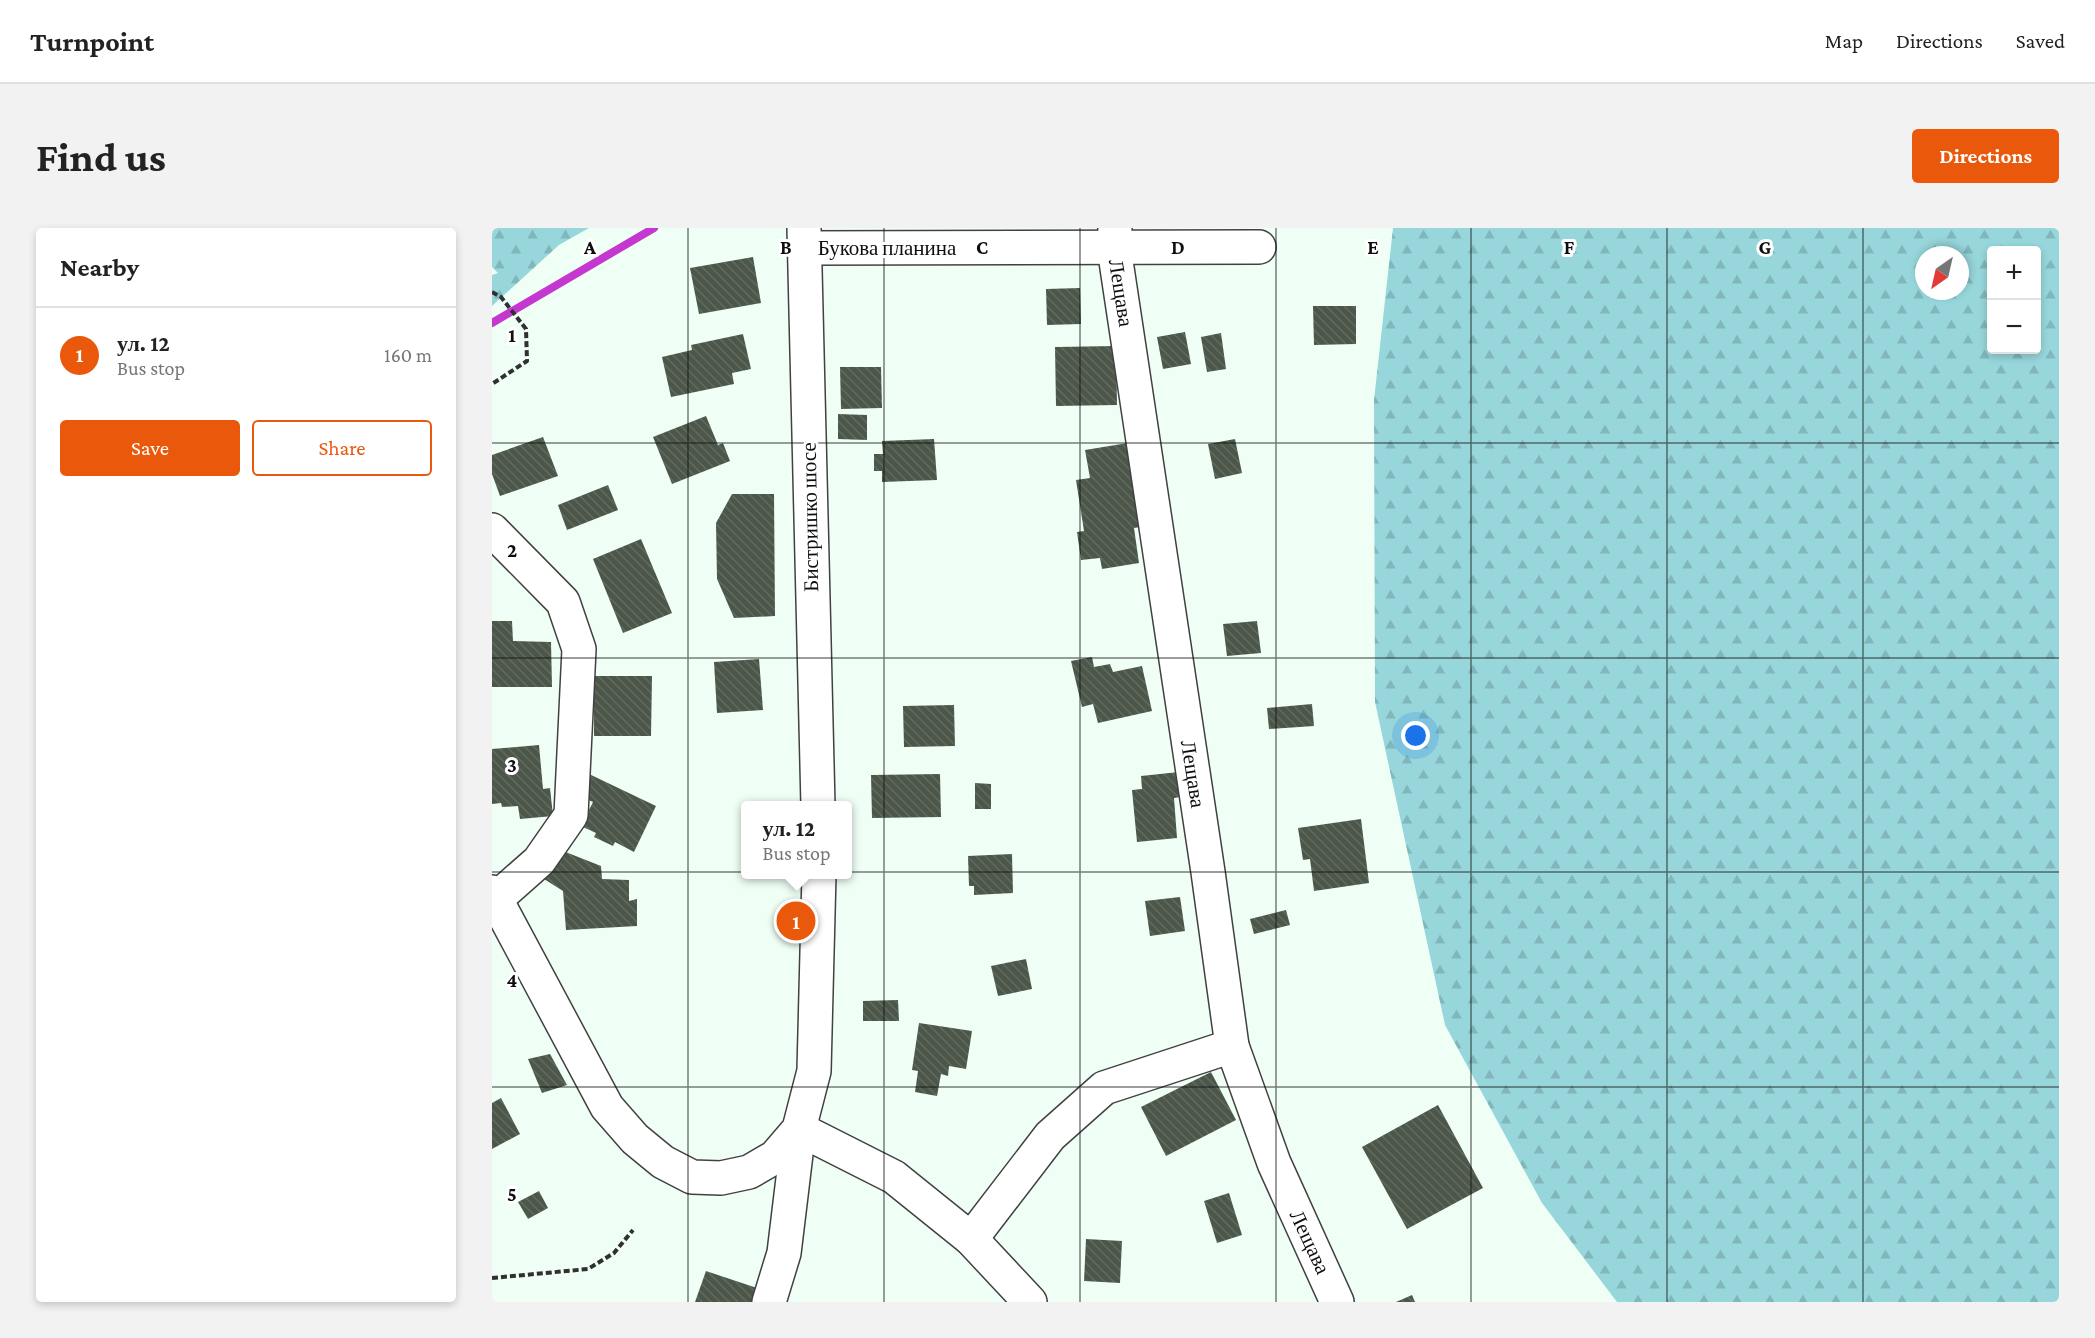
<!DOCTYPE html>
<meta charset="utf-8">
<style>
body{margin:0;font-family:"Crimson Pro",serif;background:#f2f2f2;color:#222}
.controls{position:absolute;right:18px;top:18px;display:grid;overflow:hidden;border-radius:6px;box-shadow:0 3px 9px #0003}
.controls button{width:54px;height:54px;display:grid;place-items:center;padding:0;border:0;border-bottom:2px solid #e0e0e0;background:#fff;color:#222;font:30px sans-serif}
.compass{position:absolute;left:1423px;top:18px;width:54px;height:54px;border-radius:50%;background:#fff;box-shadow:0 3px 9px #0003;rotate:214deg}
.you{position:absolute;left:924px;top:508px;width:21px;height:21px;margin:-15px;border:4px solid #fff;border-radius:50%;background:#1a73e8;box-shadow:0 0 0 9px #1a73e833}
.badge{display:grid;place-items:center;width:39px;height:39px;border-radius:50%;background:#ea580c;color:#fff;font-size:20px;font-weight:700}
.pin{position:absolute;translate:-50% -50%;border:3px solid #fff;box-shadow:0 2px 6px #0006}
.popup{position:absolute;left:249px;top:573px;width:111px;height:78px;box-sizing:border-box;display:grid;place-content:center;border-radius:6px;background:#fff;filter:drop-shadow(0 2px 4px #0005);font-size:20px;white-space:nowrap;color:#767676}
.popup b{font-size:22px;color:#222}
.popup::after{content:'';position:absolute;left:50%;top:100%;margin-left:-12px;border:12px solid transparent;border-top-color:#fff}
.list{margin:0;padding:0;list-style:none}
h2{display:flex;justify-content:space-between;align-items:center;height:78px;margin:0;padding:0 24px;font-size:26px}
h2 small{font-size:20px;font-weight:400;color:#767676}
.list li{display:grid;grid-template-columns:39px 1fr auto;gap:18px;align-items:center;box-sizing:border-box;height:96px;padding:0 24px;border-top:2px solid #e0e0e0}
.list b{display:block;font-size:22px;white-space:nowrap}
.list p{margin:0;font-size:20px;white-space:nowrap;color:#767676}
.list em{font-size:20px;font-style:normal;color:#767676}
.actions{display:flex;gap:12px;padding:18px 24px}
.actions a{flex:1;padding:14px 0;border:2px solid #ea580c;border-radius:6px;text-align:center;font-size:21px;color:#ea580c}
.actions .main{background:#ea580c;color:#fff}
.map{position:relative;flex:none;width:1567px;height:1074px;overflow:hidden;border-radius:6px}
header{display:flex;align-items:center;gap:36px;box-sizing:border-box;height:84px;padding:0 30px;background:#fff;border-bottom:2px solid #e0e0e0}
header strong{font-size:28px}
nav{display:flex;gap:33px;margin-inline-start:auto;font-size:21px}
.intro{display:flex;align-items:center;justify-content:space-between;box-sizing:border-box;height:144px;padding:0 36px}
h1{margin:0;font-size:42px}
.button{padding:15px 27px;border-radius:6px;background:#ea580c;color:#fff;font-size:21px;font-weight:700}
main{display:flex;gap:36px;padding:0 36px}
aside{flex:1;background:#fff;border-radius:6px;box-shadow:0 3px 9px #0003}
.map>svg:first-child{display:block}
.forest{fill:url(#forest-firs);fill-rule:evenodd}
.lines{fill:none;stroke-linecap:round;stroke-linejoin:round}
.stream{stroke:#c438d1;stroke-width:8}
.building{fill:url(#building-back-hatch)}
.minor-casing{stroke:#414141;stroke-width:36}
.path{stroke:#303030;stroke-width:4;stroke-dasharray:6 3;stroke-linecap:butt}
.minor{stroke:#fff;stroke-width:33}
.grid{fill:none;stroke:#0e0e0e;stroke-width:1.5;stroke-opacity:0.55}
.labels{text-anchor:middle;stroke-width:6;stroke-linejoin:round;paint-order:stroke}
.street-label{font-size:21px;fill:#0e0e0e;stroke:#fff}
.grid-label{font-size:20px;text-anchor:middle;font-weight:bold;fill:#0e0e0e;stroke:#fff;stroke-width:6;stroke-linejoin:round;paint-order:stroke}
</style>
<header>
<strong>Turnpoint</strong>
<nav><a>Map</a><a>Directions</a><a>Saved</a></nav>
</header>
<div class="intro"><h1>Find us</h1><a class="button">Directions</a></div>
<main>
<aside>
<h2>Nearby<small></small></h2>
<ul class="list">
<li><span class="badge">1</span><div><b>ул. 12</b><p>Bus stop</p></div><em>160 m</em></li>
</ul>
<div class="actions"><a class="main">Save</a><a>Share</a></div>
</aside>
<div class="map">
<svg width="1567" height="1074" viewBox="0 0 1567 1074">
<defs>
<pattern id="forest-firs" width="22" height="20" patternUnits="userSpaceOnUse" patternTransform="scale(1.5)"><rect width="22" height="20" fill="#97d7dc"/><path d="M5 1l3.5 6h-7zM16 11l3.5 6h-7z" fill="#81b7bc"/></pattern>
<pattern id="building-back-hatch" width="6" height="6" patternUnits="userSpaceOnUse" patternTransform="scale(1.5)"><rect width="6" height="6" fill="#4c574a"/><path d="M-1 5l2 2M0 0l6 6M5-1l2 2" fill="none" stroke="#616a60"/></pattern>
</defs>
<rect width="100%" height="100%" fill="#f0fff5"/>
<g class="forest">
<polygon points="0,0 97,0 67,17 0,78 0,47 6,45 0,39"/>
<path d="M901 0H1567V1074H1125L1050 975 953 797 883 474 882 172ZM1500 22H1544V122H1500ZM1432 27H1468V63H1432Z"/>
</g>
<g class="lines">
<polyline class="stream" points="0,95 162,0"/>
</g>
<g class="building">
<polygon points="261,29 269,75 207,86 198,40"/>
<polygon points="588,60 589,96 555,97 554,61"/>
<polygon points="821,78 864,78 864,116 822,117"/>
<polygon points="693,104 699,136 671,141 665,109"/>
<polygon points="729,105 734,141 715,144 709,109"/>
<polygon points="251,106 259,141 240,145 242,156 179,169 170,129 200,122 199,117"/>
<polygon points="624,118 625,177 564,178 563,119"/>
<polygon points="348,139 389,139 390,180 349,181"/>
<polygon points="346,186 375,187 375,212 346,211"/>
<polygon points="214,188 226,217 231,215 238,233 180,256 161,209"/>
<polygon points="51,209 66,248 8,268 0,246 0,227"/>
<polygon points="442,211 445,252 390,254 390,243 382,243 382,226 391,226 390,213"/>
<polygon points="743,211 750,245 723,251 716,216"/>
<polygon points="642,214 655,298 642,300 647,335 610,341 608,330 589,332 585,304 592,303 584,252 598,250 593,222"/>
<polygon points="116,257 126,282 75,302 66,277"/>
<polygon points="240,266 282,266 283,388 242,390 225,351 224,295"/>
<polygon points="149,311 180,385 131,405 101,331"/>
<polygon points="0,393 20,393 21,413 59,414 60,459 0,459"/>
<polygon points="765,393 769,425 735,428 731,396"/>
<polygon points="600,429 602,439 618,436 621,444 650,438 660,483 606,495 601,476 590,479 579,433"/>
<polygon points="267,431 271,482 225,485 222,434"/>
<polygon points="102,448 160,448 159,508 102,508"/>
<polygon points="820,476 822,498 777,501 775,480"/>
<polygon points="462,477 463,518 412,519 411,478"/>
<polygon points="47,517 51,561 58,560 61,588 28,591 26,578 10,579 9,575 0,576 0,521"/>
<polygon points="687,544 689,569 682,570 685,610 645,614 640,562 650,561 649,548"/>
<polygon points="97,546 164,578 142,624 123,614 121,618 102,609 104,605 89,598 101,574 94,571"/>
<polygon points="448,546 449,589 380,590 379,547"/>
<polygon points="483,555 499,556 499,581 483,581"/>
<polygon points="869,591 877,655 822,663 818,631 811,632 806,600"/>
<polygon points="66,621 109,638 110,651 137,652 137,673 145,671 145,698 74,702 71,663 52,651"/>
<polygon points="520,626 521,665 482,667 482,658 477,658 476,628"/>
<polygon points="688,669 693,703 658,708 653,673"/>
<polygon points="794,682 798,697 762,706 758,691"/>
<polygon points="534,731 540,761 506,768 499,738"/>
<polygon points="406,772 407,793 371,793 371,773"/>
<polygon points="427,795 480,803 474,841 457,838 456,848 449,846 445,868 423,864 426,843 420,842"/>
<polygon points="58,826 75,857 50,865 36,831"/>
<polygon points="719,844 744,892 674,928 649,879"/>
<polygon points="9,870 28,906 0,921 0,875"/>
<polygon points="946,877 991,960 915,1001 870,919"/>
<polygon points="47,963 56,980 36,991 26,974"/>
<polygon points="737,965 750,1007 725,1015 712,973"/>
<polygon points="594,1011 630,1013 628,1055 592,1053"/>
<polygon points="214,1043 265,1060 260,1074 203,1074"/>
<polygon points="920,1067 923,1074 904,1074"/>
</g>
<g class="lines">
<g class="minor-casing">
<g id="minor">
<polyline points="312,0 326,578"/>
<polyline points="623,0 622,20 716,644 740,818 782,935 845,1074"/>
<polyline points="312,20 767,19"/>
<polyline points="0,302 71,374 87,421 79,587 47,633 4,671"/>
<polyline points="0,664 115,879 143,911 171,934 200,949 229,950 257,944 283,929 307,901 322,843 327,646"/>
<polyline points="307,901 402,949 479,1011 538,1074"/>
<polyline points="479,1011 558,908 612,860 740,818"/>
<polyline points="277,1074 292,1025 307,901"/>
</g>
</g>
<g class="path">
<polyline points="0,64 9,69 34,101 35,133 0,156"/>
<polyline points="0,1050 96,1041 122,1025 141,1002"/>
</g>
<use href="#minor" class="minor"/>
</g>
<path class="grid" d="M196 0V1074M392 0V1074M588 0V1074M784 0V1074M979 0V1074M1175 0V1074M1371 0V1074M0 215H1567M0 430H1567M0 644H1567M0 859H1567"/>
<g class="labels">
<g class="street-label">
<text x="395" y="27">Букова планина</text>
<text transform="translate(629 65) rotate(81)" y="7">Лещава</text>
<text transform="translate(318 289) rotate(-91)" y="7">Бистришко шосе</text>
<text transform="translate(701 546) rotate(81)" y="7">Лещава</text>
<text transform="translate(818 1014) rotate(65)" y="7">Лещава</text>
</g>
</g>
<g class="grid-label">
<text x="98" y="26">A</text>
<text x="294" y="26">B</text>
<text x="490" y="26">C</text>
<text x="686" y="26">D</text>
<text x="881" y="26">E</text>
<text x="1077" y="26">F</text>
<text x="1273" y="26">G</text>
<text x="20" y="114">1</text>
<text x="20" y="329">2</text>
<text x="20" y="544">3</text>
<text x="20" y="759">4</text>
<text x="20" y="973">5</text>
</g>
</svg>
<div class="controls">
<button>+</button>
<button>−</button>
</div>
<svg class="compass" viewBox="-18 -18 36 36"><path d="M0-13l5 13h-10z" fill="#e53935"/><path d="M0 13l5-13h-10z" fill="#767676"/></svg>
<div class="you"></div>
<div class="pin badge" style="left:304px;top:693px">1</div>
<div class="popup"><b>ул. 12</b>Bus stop</div>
</div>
</main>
